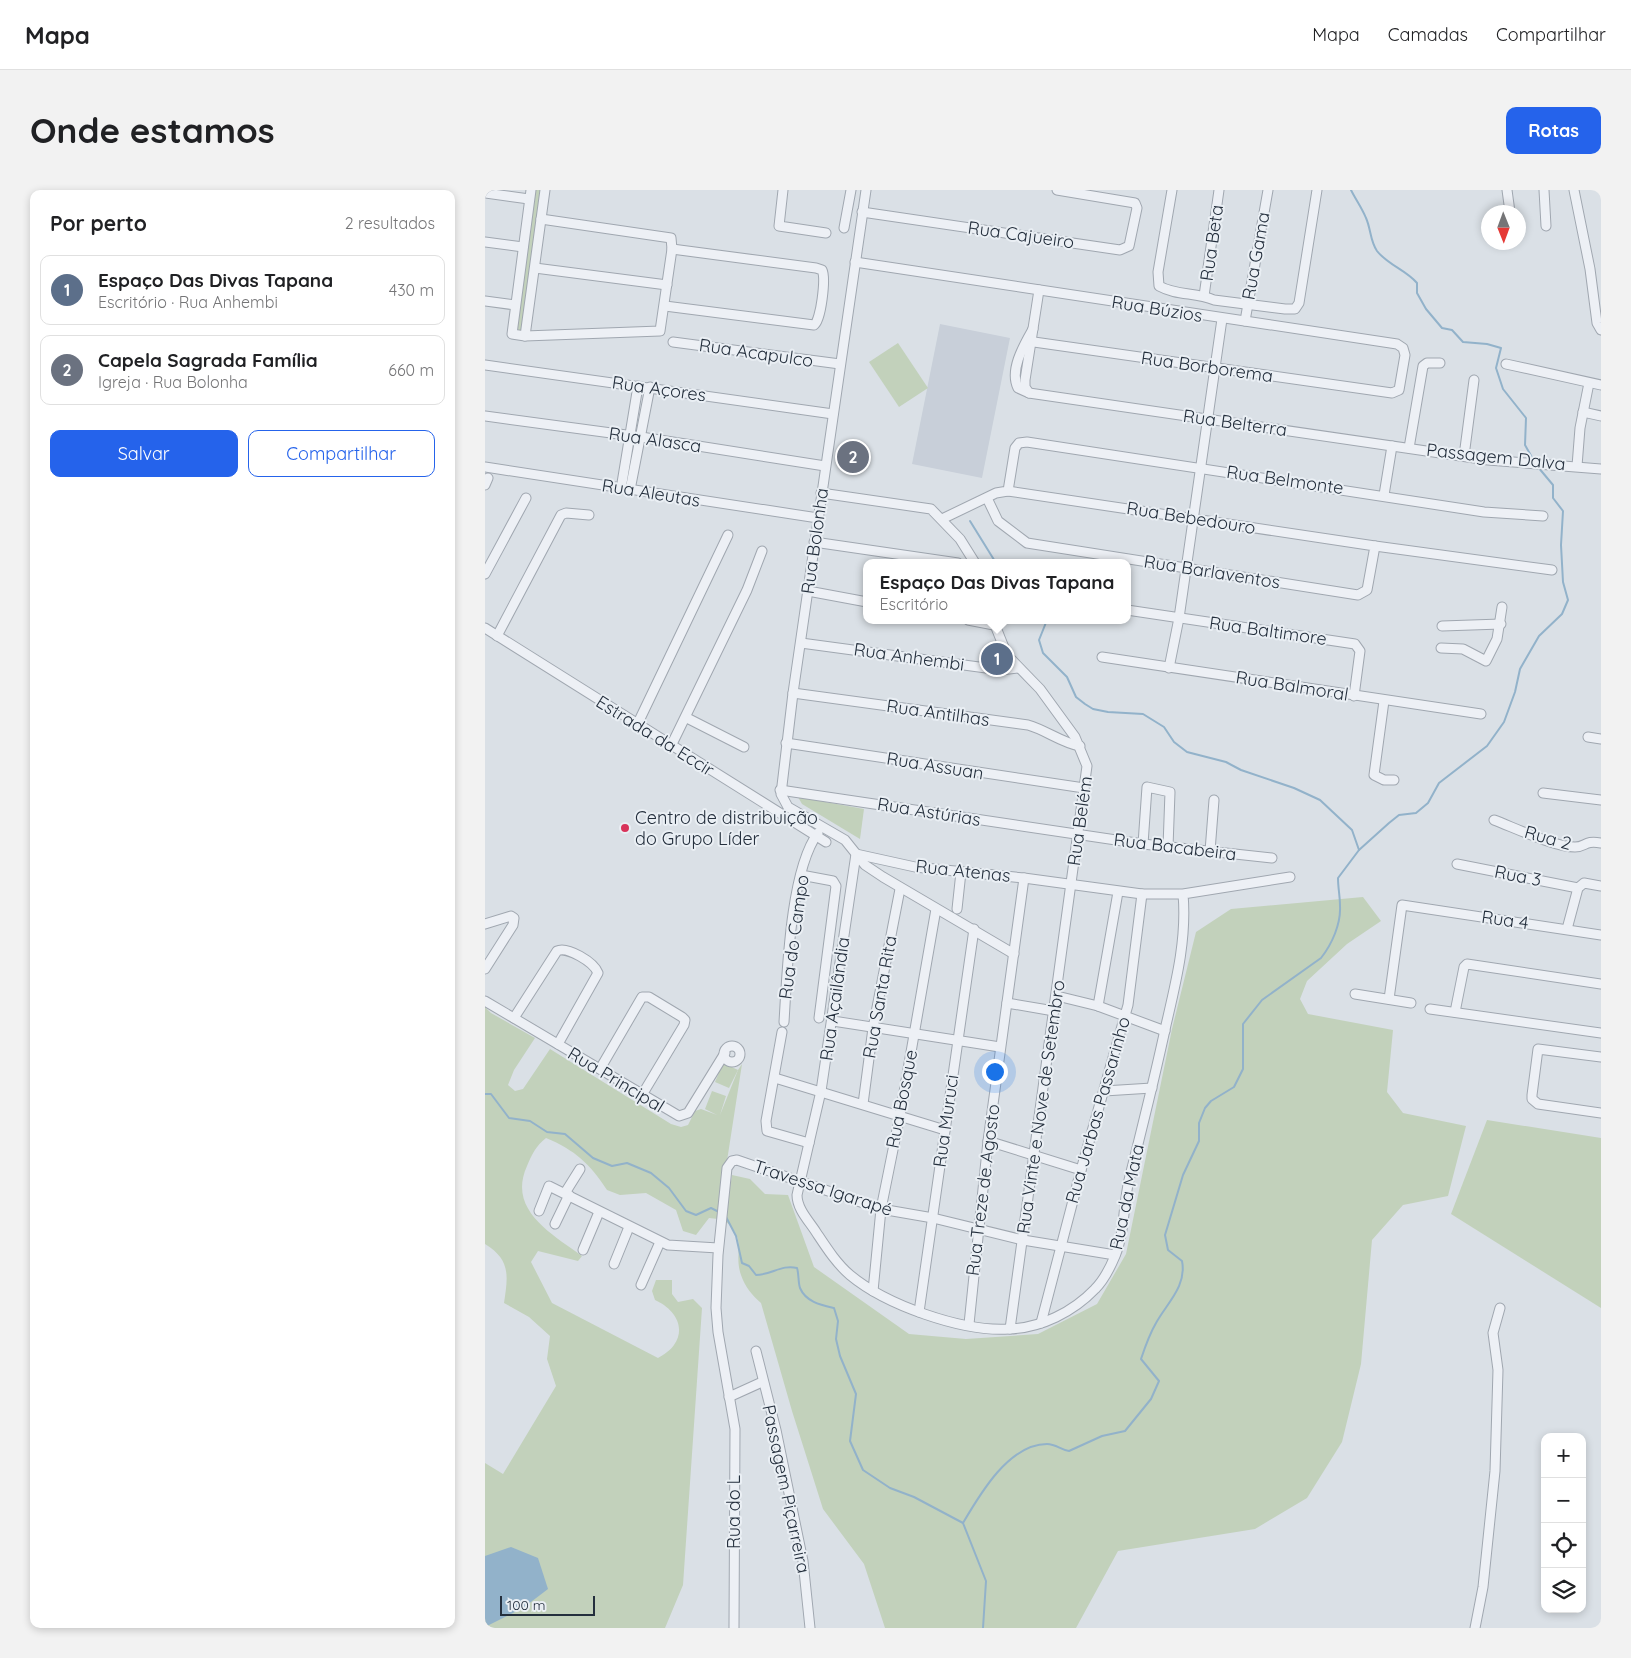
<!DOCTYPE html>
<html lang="pt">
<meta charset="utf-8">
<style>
body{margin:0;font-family:Quicksand,sans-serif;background:#f2f2f2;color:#202124}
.controls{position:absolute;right:15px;bottom:15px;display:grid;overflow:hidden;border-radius:10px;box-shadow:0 2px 8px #0003}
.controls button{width:45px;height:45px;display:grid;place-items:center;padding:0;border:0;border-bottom:1px solid #e0e0e0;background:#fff;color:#202124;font:25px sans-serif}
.compass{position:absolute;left:996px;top:15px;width:45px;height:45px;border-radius:50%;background:#fff;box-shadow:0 2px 8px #0003;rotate:179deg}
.scale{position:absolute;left:15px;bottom:12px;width:95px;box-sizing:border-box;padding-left:5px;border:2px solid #242f3d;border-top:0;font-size:14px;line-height:18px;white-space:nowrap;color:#242f3d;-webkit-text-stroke:4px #eaeff4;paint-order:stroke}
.you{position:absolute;left:509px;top:881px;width:18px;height:18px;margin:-12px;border:4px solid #fff;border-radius:50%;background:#1a73e8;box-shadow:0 0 0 8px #1a73e833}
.badge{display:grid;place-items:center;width:32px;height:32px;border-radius:50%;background:#2563eb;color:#fff;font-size:16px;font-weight:700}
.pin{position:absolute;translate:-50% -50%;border:2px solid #fff;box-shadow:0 1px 5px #0006}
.popup{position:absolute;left:378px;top:369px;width:268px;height:65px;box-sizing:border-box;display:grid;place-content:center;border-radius:10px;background:#fff;filter:drop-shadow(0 1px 4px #0005);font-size:16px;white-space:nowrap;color:#757577}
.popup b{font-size:19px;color:#202124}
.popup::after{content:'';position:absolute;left:50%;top:100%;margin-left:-10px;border:10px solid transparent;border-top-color:#fff}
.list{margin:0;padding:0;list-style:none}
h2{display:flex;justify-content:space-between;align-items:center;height:65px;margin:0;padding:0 20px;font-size:21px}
h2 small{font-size:16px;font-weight:400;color:#757577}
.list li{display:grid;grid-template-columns:32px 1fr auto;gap:15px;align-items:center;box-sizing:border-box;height:70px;margin:0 10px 10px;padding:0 10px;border:1px solid #e0e0e0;border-radius:10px}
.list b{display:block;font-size:19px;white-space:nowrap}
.list p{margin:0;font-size:16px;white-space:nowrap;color:#757577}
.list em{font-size:16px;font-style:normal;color:#757577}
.actions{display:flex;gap:10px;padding:15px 20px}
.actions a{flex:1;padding:11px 0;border:1px solid #2563eb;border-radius:10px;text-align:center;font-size:18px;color:#2563eb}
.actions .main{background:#2563eb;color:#fff}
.icon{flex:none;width:28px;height:28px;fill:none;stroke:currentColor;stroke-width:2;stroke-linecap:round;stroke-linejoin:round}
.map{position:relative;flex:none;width:1116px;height:1438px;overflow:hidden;border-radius:10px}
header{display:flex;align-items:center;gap:30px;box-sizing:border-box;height:70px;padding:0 25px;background:#fff;border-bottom:1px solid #e0e0e0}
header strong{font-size:24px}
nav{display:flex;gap:28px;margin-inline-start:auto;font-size:18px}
.intro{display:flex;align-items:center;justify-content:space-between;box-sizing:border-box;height:120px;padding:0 30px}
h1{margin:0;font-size:35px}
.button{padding:12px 22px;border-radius:10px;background:#2563eb;color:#fff;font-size:18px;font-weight:700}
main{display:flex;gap:30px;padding:0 30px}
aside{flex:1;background:#fff;border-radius:10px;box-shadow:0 2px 8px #0003}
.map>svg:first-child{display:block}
.built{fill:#c8cfd9}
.green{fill:#c2d1bb}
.water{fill:#92b2ca}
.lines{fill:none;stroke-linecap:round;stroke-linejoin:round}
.stream{stroke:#92b2ca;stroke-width:2}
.minor-casing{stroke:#a0a7b0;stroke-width:11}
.minor{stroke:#edf0f5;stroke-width:9}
.poi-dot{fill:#d8335a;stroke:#eaeff4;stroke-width:2}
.labels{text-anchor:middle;stroke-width:4;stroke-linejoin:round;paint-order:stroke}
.street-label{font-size:18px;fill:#242f3d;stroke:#eaeff4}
.poi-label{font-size:18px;fill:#242f3d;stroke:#eaeff4;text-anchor:start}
</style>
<header>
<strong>Mapa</strong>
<nav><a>Mapa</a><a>Camadas</a><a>Compartilhar</a></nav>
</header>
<div class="intro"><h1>Onde estamos</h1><a class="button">Rotas</a></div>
<main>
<aside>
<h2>Por perto<small>2 resultados</small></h2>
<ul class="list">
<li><span class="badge" style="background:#5c6f8a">1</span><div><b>Espaço Das Divas Tapana</b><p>Escritório · Rua Anhembi</p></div><em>430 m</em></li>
<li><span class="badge" style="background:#6b7280">2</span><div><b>Capela Sagrada Família</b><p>Igreja · Rua Bolonha</p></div><em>660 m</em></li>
</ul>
<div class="actions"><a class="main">Salvar</a><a>Compartilhar</a></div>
</aside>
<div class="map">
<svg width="1116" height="1438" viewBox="0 0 1116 1438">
<rect width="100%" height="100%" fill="#dae0e6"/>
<polygon class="built" points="455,134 525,148 497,288 427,274"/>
<g class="green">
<polygon points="49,0 57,0 37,141 35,142 30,140"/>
<polygon points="413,153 443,198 414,217 384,172"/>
<polygon points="313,607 379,619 375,649 317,614"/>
<path d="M878 707 896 731 862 754 822 791 815 809 823 824 908 840 902 902 918 923 981 936 963 1006 918 1015 887 1050 876 1174 857 1252 822 1308 770 1339 633 1361 591 1438H400L379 1374 338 1319 307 1221 276 1113C267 1105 260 1097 256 1085 248 1062 263 1050 240 1031L247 985 265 989 280 1004 303 1005 329 1077 424 1144 481 1149 553 1144 612 1114 641 1064 687 839 711 742 746 719Z"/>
<path d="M0 817 6 823 50 848 29 880 23 895 30 901 38 899 65 859 186 934 196 937 203 935 210 921 216 919 232 925 220 919 227 901 241 906 235 925 253 880 257 874 233 1029 224 1028 211 1045 198 1041 191 1020 161 1003 135 1005 122 1000C105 974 90 960 61 948 51 956 47 964 42 976 22 1020 67 1044 97 1066L93 1071 53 1061 46 1072 67 1113 173 1168C178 1165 186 1160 189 1155 202 1136 188 1118 170 1110L167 1101 171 1090H187V1104L193 1112 208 1109 217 1118 198 1395 180 1438H0V1273L18 1284 71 1196 62 1169 65 1146 44 1127 19 1113C23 1086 26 1070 0 1054Z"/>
<polygon points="238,873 253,880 244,898 230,892"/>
<polygon points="1002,930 1116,948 1116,1118 966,1024"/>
</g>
<polygon class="water" points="26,1357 53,1368 63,1399 38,1418 0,1437 0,1366"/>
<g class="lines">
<g class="stream">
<path d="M866 0C871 10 877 18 881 28 886 39 885 51 892 61 903 75 921 80 932 93V103L941 119 957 138 967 140 978 152 1002 154 1016 158 1011 178 1018 199 1041 228 1040 255 1049 271"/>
<polyline points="485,331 511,373"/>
<polyline points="562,430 554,450 558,463 582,487 591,507 600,514 608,519 623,522 658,524 679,537 689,552 702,562 741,572 756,580 809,598 835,610 867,640 874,660"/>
<polyline points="0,904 6,904 24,928 45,931 62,942 80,944 108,968 127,976 142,973 166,983 184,998 201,1021 211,1025 226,1018 234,1022"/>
<path d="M240 1025 251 1046 257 1073 264 1076 271 1085C286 1085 297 1074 312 1078 314 1084 313 1092 315 1098 321 1112 336 1115 349 1118L353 1131 351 1149 355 1166 371 1204 365 1251 378 1280 405 1298 429 1307 478 1333 501 1391 498 1438"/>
<path d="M478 1333C495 1304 524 1254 562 1254 571 1254 576 1260 584 1261L617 1246 640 1241 666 1209 674 1191 656 1169C660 1157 664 1145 671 1133 682 1113 702 1096 697 1071L683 1060 680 1045 698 985 714 951V933L720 918 726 911 749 897 758 879V834L777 810 836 768C847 754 856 734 855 716 855 706 853 698 853 688L874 660 904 633 914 625 931 623 943 613 954 593 1002 556 1019 532 1030 502 1035 479 1054 446 1077 424 1083 410 1078 392 1076 355 1078 321 1068 308V295L1053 277"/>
</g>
<g class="minor-casing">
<g id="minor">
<polyline points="46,0 27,144 40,146 175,141 187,59 186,48 56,29"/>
<polyline points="298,0 294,36 341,43"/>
<polyline points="381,0 308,503 296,604 303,617 360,650 380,675 398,687 529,764"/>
<path d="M687 0 673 82 674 96C692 106 711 102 729 110L800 119H810L814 113 832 0"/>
<polyline points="1022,0 1025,22"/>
<polyline points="1059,0 1061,36"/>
<polyline points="1089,0 1105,79 1112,133 1116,140"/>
<polyline points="0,3 44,9"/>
<polyline points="377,22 635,60 644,56 652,18 650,13 572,0"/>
<polyline points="359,38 366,0"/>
<polyline points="0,52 38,57"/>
<polyline points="370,72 912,154 918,158 920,165 914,200 907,203 542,151"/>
<polyline points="50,78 182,95"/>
<polyline points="719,106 734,0"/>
<polyline points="0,111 30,115"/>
<path d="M180 116 329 135C336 131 341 88 337 80L331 78 187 59"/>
<polyline points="760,131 783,0"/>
<path d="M548 139C539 155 524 180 533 198L544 203 1003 270 1116 279"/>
<polyline points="40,146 60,0"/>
<polyline points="188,152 355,174"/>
<polyline points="1021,174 1116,195"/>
<polyline points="0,175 348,224"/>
<polyline points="544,203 540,197 540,190 554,100"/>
<polyline points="1098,222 1116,226"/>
<polyline points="0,226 156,247 340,276"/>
<polyline points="924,258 938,176 942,173 955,173"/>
<polyline points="979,266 989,190"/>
<polyline points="1092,276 1095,238 1104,193"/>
<polyline points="0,277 333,328"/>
<polyline points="0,295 3,288"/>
<polyline points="136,299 153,196"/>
<polyline points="145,300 165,197"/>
<polyline points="336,303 446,319 475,349 490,373"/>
<polyline points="899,305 907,256"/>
<polyline points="502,308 513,331 542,353 873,405 882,400 890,356 523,301"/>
<polyline points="457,329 511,303 523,301 530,258 534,253 542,252 999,322 1058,326"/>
<polyline points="329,352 473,373"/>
<polyline points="890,356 1067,380"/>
<polyline points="0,384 41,308"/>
<polyline points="323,401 382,412"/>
<polyline points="642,420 870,454 875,461 869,506"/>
<polyline points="483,430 509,435"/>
<polyline points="508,430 522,465 555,499 590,547 602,576 525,1139"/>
<polyline points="957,436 1016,434"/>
<polyline points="0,438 341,652"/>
<polyline points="12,446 76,325 81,323 104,325"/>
<polyline points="316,453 516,480 533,478"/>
<polyline points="956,458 978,459 1001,471 1012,449 1017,417"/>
<polyline points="617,467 996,524"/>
<polyline points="684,478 694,428 737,129"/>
<path d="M308 503 543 535C561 540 577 553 595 556"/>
<polyline points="899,511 889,585 899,590 909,590"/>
<polyline points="202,528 259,557"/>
<polyline points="152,535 243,345"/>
<polyline points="1103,547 1116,549"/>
<polyline points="301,553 599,598"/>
<polyline points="186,556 262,400 277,361"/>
<polyline points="295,600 658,654 787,668"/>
<polyline points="1058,603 1116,610"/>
<path d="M1009 630C1030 638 1070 657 1090 657 1101 657 1099 650 1116 653"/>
<polyline points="658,654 662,597 685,602 683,657"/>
<polyline points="725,661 729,610"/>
<polyline points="972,674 1093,698"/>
<polyline points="316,685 348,691 351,696 334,828"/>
<path d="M698 704C702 749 691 792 681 835 670 887 657 938 644 990 638 1015 640 1042 630 1066 625 1078 619 1090 610 1099 588 1122 556 1138 524 1139 477 1142 401 1115 365 1085 351 1073 341 1057 331 1042 324 1031 312 1019 312 1005L336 901 371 664 430 677 539 688 657 704H698L805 687"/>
<polyline points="472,719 476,682"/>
<polyline points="0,734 26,726 29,728 28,735 0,779"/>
<polyline points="1082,739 1093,698 1099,693 1116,696"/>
<polyline points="870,804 926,813"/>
<polyline points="572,806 613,816 680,841"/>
<polyline points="904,809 917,715 1116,745"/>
<polyline points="0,811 194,926 203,923 240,863"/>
<polyline points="522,813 569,821"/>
<polyline points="613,816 633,702"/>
<polyline points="945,819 1116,843"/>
<polyline points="970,822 979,777 982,774 1116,794"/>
<path d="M29 828 72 761C82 756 109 772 113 783L73 854"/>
<polyline points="348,831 515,857"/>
<path d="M299 832C302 785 305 680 333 643"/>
<polyline points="297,842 281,931 282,941 324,953"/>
<circle cx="247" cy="864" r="8"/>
<polyline points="1116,867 1053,859 1047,905 1047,909 1053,914 1116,923"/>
<polyline points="115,879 157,807 164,807 197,827 200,830 199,835 157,905"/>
<polyline points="290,888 460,940"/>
<polyline points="619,901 667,898"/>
<polyline points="378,914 388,838 415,699"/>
<polyline points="503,951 596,980"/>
<polyline points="80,1003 95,979"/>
<polyline points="54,1021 64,996 183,1055 233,1058"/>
<polyline points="70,1034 84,1005"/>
<polyline points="98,1060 114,1022"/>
<polyline points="129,1074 144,1037"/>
<polyline points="156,1095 175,1052"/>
<polyline points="388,1101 396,1019 415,925 451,719"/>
<polyline points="434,1122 489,739"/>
<polyline points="556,1133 596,980 643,815 657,704"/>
<polyline points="484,1134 503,951 539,688"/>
<polyline points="271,1161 291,1240 318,1371 325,1438"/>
<polyline points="244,1207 277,1192"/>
<polyline points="249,1438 250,1239 233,1142 231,1118 233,1065 242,978 247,971 252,970 396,1019 448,1028 538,1050 630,1065"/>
<polyline points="990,1438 998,1397 1010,1281 1013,1180 1008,1143 1015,1118"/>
</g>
</g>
<use href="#minor" class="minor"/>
</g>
<circle class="poi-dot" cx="140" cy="638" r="5"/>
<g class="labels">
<g class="street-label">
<text transform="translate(536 45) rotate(8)" y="6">Rua Cajueiro</text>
<text transform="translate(727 53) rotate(-82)" y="6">Rua Beta</text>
<text transform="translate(771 66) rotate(-80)" y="6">Rua Gama</text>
<text transform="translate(672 119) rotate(9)" y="6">Rua Búzios</text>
<text transform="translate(271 163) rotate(8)" y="6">Rua Acapulco</text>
<text transform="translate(722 177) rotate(8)" y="6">Rua Borborema</text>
<text transform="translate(174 199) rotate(8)" y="6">Rua Açores</text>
<text transform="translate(750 233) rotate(8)" y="6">Rua Belterra</text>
<text transform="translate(170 250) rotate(8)" y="6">Rua Alasca</text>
<text transform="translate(1011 267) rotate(6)" y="6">Passagem Dalva</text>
<text transform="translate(800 290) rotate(8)" y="6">Rua Belmonte</text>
<text transform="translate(166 303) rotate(9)" y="6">Rua Aleutas</text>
<text transform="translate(706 328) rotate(9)" y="6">Rua Bebedouro</text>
<text transform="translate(330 351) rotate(-82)" y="6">Rua Bolonha</text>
<text transform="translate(727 382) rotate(9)" y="6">Rua Barlaventos</text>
<text transform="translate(783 441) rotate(8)" y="6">Rua Baltimore</text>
<text transform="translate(424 467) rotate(8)" y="6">Rua Anhembi</text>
<text transform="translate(807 496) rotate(9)" y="6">Rua Balmoral</text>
<text transform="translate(453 523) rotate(8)" y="6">Rua Antilhas</text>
<text transform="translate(170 546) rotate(32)" y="6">Estrada da Eccir</text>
<text transform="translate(450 576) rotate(9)" y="6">Rua Assuan</text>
<text transform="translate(444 622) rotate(9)" y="6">Rua Astúrias</text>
<text transform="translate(595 631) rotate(-82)" y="6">Rua Belém</text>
<text transform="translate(1063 648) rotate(16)" y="6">Rua 2</text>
<text transform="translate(690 657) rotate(7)" y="6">Rua Bacabeira</text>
<text transform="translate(478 681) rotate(6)" y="6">Rua Atenas</text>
<text transform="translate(1033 686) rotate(11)" y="6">Rua 3</text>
<text transform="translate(1020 730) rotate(8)" y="6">Rua 4</text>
<text transform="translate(309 747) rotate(-82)" y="6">Rua do Campo</text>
<text transform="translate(395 807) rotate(-80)" y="6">Rua Santa Rita</text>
<text transform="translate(350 809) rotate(-82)" y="6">Rua Açailândia</text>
<text transform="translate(131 890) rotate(31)" y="6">Rua Principal</text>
<text transform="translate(417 909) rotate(-79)" y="6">Rua Bosque</text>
<text transform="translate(556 917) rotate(-82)" y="6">Rua Vinte e Nove de Setembro</text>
<text transform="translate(613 920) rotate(-74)" y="6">Rua Jarbas Passarinho</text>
<text transform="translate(461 931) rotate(-82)" y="6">Rua Muruci</text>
<text transform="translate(338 998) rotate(18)" y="6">Travessa Igarapé</text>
<text transform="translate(498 1000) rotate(-83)" y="6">Rua Treze de Agosto</text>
<text transform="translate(642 1007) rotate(-78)" y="6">Rua da Mata</text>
<text transform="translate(301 1299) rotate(78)" y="6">Passagem Piçarreira</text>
<text transform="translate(249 1322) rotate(-90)" y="6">Rua do L</text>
</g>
<g class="poi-label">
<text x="150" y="634">Centro de distribuição<tspan x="150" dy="21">do Grupo Líder</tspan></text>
</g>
</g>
</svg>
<div class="controls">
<button>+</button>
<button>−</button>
<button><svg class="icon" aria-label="locate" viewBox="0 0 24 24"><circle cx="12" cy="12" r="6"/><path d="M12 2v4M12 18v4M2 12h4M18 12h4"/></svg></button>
<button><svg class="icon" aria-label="layers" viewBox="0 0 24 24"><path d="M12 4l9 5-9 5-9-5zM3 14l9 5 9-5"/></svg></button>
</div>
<svg class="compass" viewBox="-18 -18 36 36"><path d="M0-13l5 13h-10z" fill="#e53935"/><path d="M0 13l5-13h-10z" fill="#757577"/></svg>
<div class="scale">100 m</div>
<div class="you"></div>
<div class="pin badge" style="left:512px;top:469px;background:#5c6f8a">1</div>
<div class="popup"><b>Espaço Das Divas Tapana</b>Escritório</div>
<div class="pin badge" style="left:368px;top:267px;background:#6b7280">2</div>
</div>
</main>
